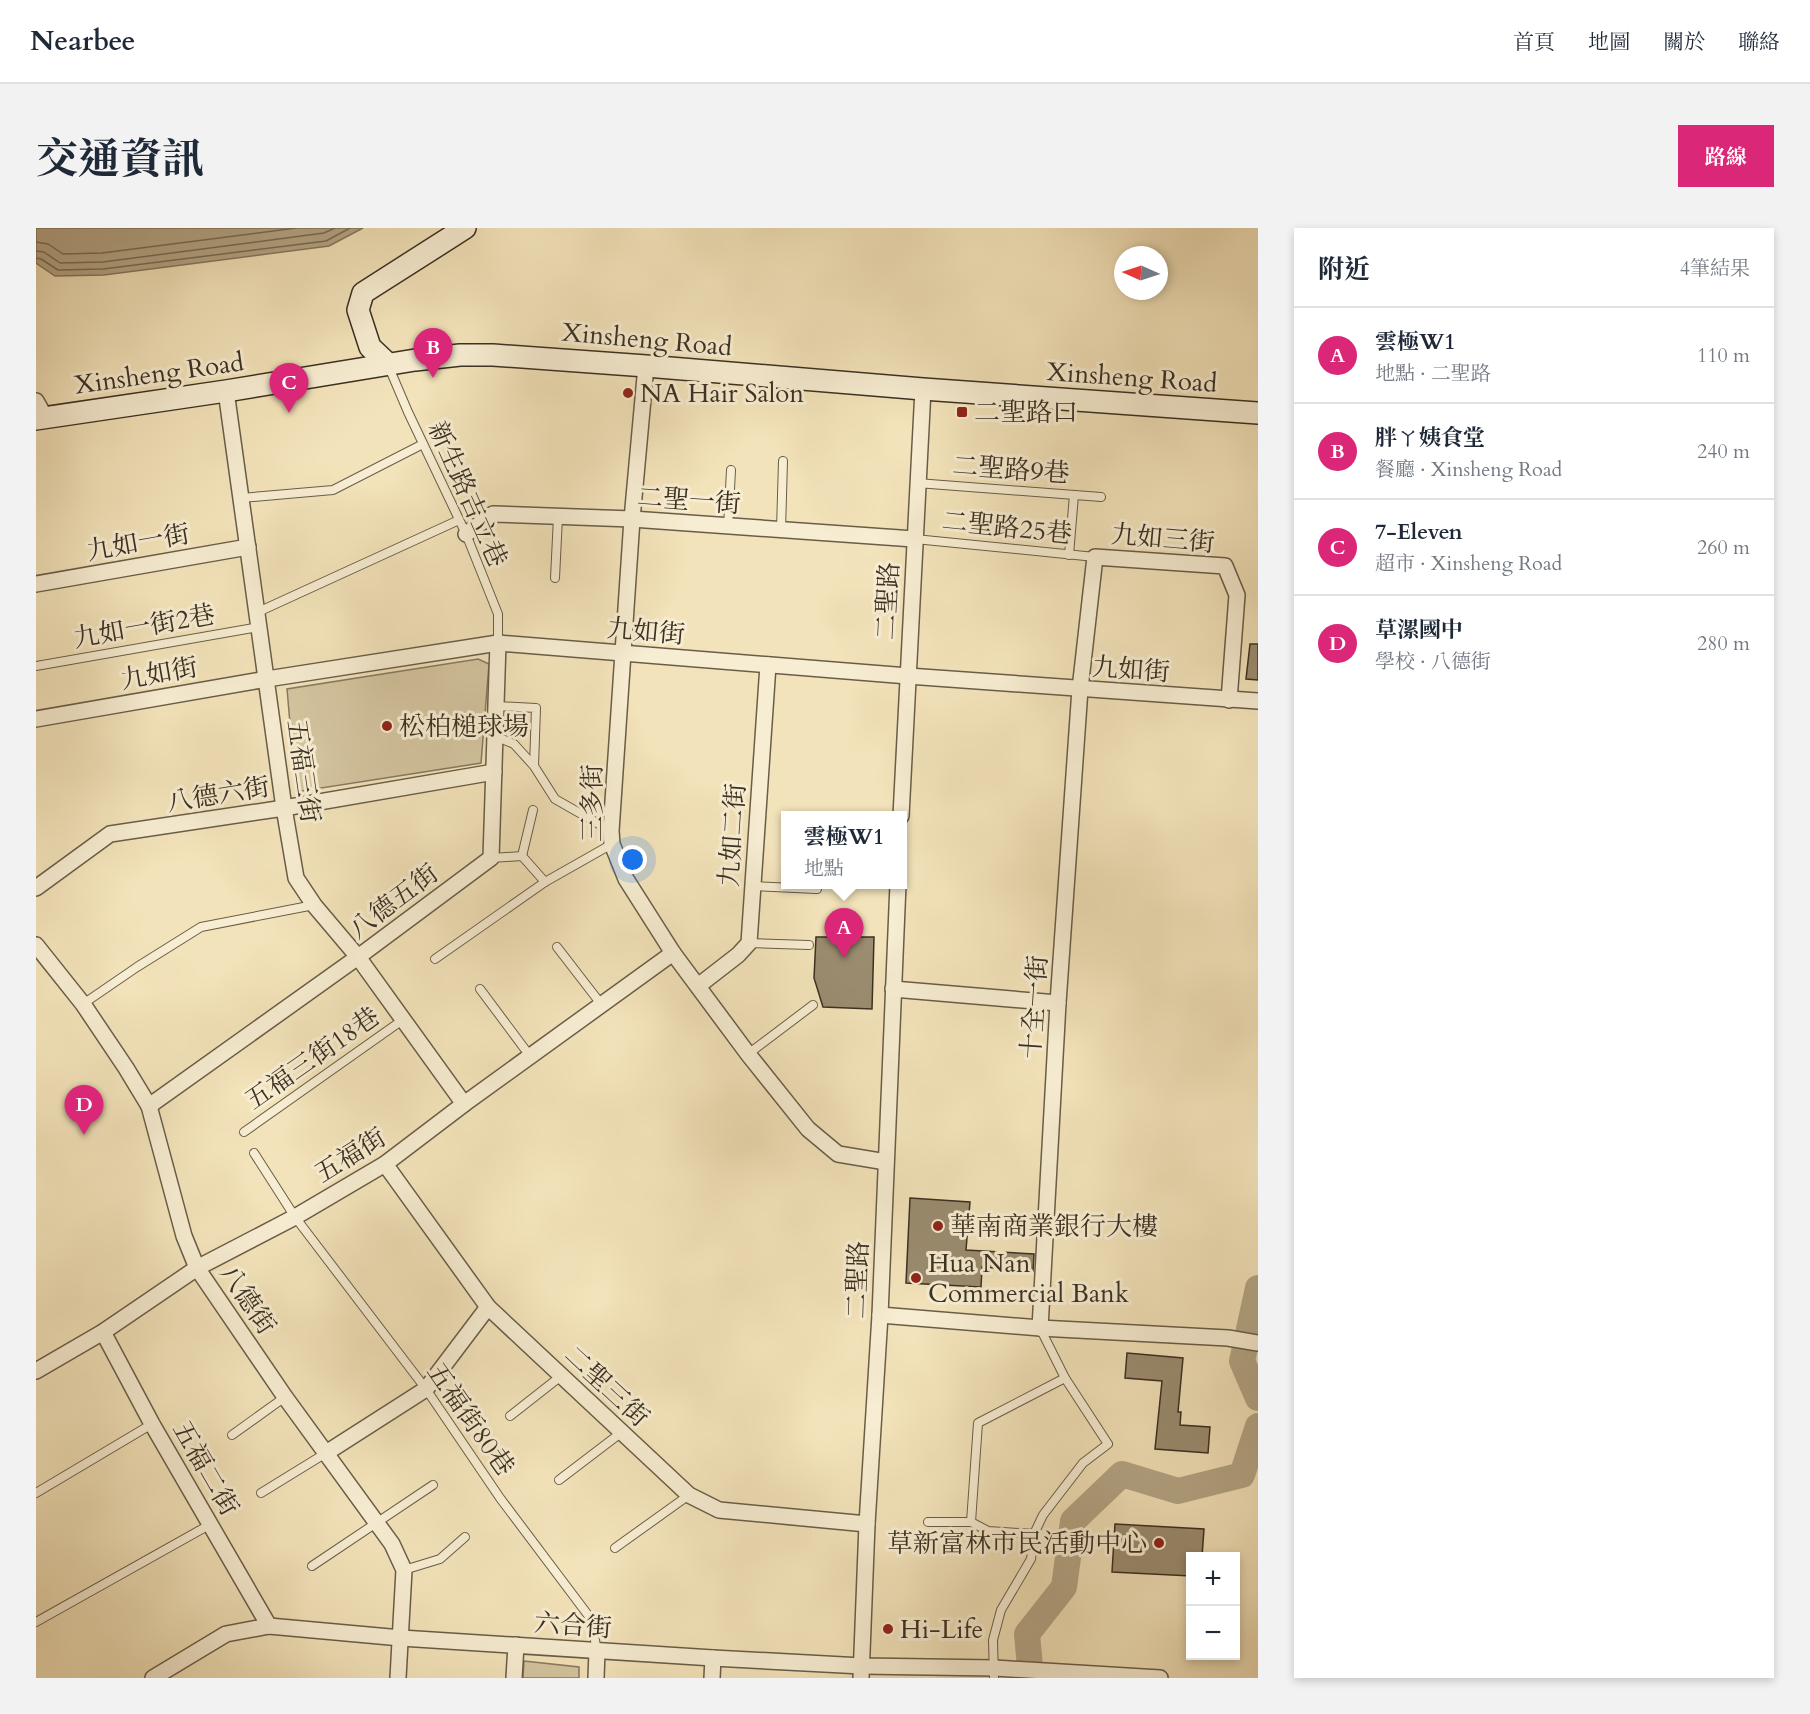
<!DOCTYPE html>
<html lang="zh-TW">
<meta charset="utf-8">
<style>
body{margin:0;font-family:Cardo,"Noto Serif TC",serif;background:#f2f2f3;color:#1f2937}
.controls{position:absolute;right:18px;bottom:18px;display:grid;overflow:hidden;border-radius:0px;box-shadow:0 3px 9px #0003}
.controls button{width:54px;height:54px;display:grid;place-items:center;padding:0;border:0;border-bottom:2px solid #e0e1e3;background:#fff;color:#1f2937;font:30px sans-serif}
.compass{position:absolute;left:1078px;top:18px;width:54px;height:54px;border-radius:50%;background:#fff;box-shadow:0 3px 9px #0003;rotate:273deg}
.you{position:absolute;left:597px;top:632px;width:21px;height:21px;margin:-15px;border:4px solid #fff;border-radius:50%;background:#1a73e8;box-shadow:0 0 0 9px #1a73e833}
.badge{display:grid;place-items:center;width:39px;height:39px;border-radius:50%;background:#db2777;color:#fff;font-size:20px;font-weight:700}
.pin{position:absolute;translate:-50% -50px;filter:drop-shadow(0 2px 3px #0008)}
.pin::after{content:'';position:absolute;top:32px;width:21px;height:18px;background:inherit;clip-path:polygon(0 0,100% 0,50% 100%)}
.popup{position:absolute;left:745px;top:583px;width:126px;height:78px;box-sizing:border-box;display:grid;place-content:center;border-radius:0px;background:#fff;filter:drop-shadow(0 2px 4px #0005);font-size:20px;white-space:nowrap;color:#747a83}
.popup b{font-size:22px;color:#1f2937}
.popup::after{content:'';position:absolute;left:50%;top:100%;margin-left:-12px;border:12px solid transparent;border-top-color:#fff}
.list{margin:0;padding:0;list-style:none}
h2{display:flex;justify-content:space-between;align-items:center;height:78px;margin:0;padding:0 24px;font-size:26px}
h2 small{font-size:20px;font-weight:400;color:#747a83}
.list li{display:grid;grid-template-columns:39px 1fr auto;gap:18px;align-items:center;box-sizing:border-box;height:96px;padding:0 24px;border-top:2px solid #e0e1e3}
.list b{display:block;font-size:22px;white-space:nowrap}
.list p{margin:0;font-size:20px;white-space:nowrap;color:#747a83}
.list em{font-size:20px;font-style:normal;color:#747a83}
.map{position:relative;flex:none;width:1222px;height:1450px;overflow:hidden;border-radius:0px}
header{display:flex;align-items:center;gap:36px;box-sizing:border-box;height:84px;padding:0 30px;background:#fff;border-bottom:2px solid #e0e1e3}
header strong{font-size:28px}
nav{display:flex;gap:33px;margin-inline-start:auto;font-size:21px}
.intro{display:flex;align-items:center;justify-content:space-between;box-sizing:border-box;height:144px;padding:0 36px}
h1{margin:0;font-size:42px}
.button{padding:15px 27px;border-radius:0px;background:#db2777;color:#fff;font-size:21px;font-weight:700}
main{display:flex;gap:36px;padding:0 36px}
aside{flex:1;background:#fff;border-radius:0px;box-shadow:0 3px 9px #0003}
.map>svg:first-child{display:block}
.green{fill:#d4c5a0;stroke:#887a61;stroke-width:1.5}
.water{fill:#b4a686;stroke:#84775e;stroke-width:1.5}
.lines{fill:none;stroke-linecap:round;stroke-linejoin:round}
.shore{stroke:#786b54;stroke-width:1.5}
.river{stroke:#b4a686;stroke-width:26}
.building{fill:#9b8d71;stroke:#3b3022;stroke-width:1.5}
.lane-casing{stroke:#695d48;stroke-width:10}
.street-casing{stroke:#695d48;stroke-width:18}
.secondary-casing{stroke:#3b3022;stroke-width:24}
.lane{stroke:#f7edd2;stroke-width:8}
.street{stroke:#f7edd2;stroke-width:15}
.secondary{stroke:#f7edd2;stroke-width:21}
.poi-dot{fill:#8f2418;stroke:#f7edd2;stroke-width:2}
.labels{text-anchor:middle;stroke-width:6;stroke-linejoin:round;paint-order:stroke}
.street-label{font-size:26px;fill:#3b3022;stroke:#f7edd2}
.poi-label{font-size:26px;fill:#3b3022;stroke:#f7edd2;text-anchor:start}
</style>
<header>
<strong>Nearbee</strong>
<nav><a>首頁</a><a>地圖</a><a>關於</a><a>聯絡</a></nav>
</header>
<div class="intro"><h1>交通資訊</h1><a class="button">路線</a></div>
<main>
<div class="map">
<svg width="1222" height="1450" viewBox="0 0 1222 1450">
<rect width="100%" height="100%" fill="#f3e3ba"/>
<filter id="stains"><feTurbulence type="fractalNoise" baseFrequency=".00333" numOctaves="4"/><feColorMatrix values="0 0 0 0 .2 0 0 0 0 .09 0 0 0 0 .02 0 0 0 .5 -.17"/></filter>
<radialGradient id="worn" r=".72"><stop offset=".6" stop-color="#630" stop-opacity="0"/><stop offset="1" stop-color="#630" stop-opacity=".3"/></radialGradient>
<g class="green">
<polygon points="442,431 453,436 445,535 260,564 251,461"/>
<polygon points="488,1433 543,1439 543,1450 487,1450"/>
</g>
<polygon class="water" points="0,0 327,0 293,18 68,47 19,48 0,35"/>
<g class="lines">
<g class="shore">
<polyline points="0,14 12,16 27,26 66,25 260,0"/>
<polyline points="0,23 8,24 24,35 67,34 288,5 299,0"/>
<polyline points="0,30 5,31 22,42 67,41 290,13 314,0"/>
</g>
<g class="river">
<polyline points="1222,1060 1206,1133 1222,1170"/>
<polyline points="995,1450 991,1406 1028,1359 1037,1293 1086,1246 1142,1263 1206,1247 1222,1198"/>
</g>
</g>
<g class="building">
<polygon points="1214,416 1222,416 1222,452 1210,451"/>
<polygon points="780,709 838,709 836,781 787,779 778,750"/>
<polygon points="874,970 934,974 930,1022 998,1026 997,1043 946,1039 945,1059 870,1055"/>
<polygon points="1091,1125 1147,1130 1142,1184 1145,1184 1144,1197 1174,1199 1172,1225 1119,1221 1126,1153 1089,1150"/>
<polygon points="1079,1296 1168,1301 1166,1329 1155,1329 1155,1348 1076,1344"/>
</g>
<g class="lines">
<g class="lane-casing">
<g id="lane">
<polyline points="352,137 372,184 430,306 462,386 462,415"/>
<polyline points="881,255 1065,269"/>
<polyline points="205,270 297,262 387,216"/>
<polyline points="692,299 695,242"/>
<polyline points="745,302 747,233"/>
<polyline points="879,311 1059,329"/>
<polyline points="1033,327 1038,267"/>
<polyline points="519,350 522,289"/>
<polyline points="222,384 423,292"/>
<polyline points="0,438 223,399"/>
<polyline points="460,478 500,480 498,538"/>
<polyline points="459,508 478,516 498,538 519,571 575,603"/>
<polyline points="486,628 497,582"/>
<polyline points="455,630 486,628 509,654"/>
<polyline points="716,658 781,661"/>
<polyline points="713,715 773,717"/>
<polyline points="521,719 565,776"/>
<polyline points="399,731 509,654 576,616"/>
<polyline points="444,761 494,828"/>
<polyline points="47,776 101,739 165,699 278,677"/>
<polyline points="712,826 777,777"/>
<polyline points="208,904 368,791"/>
<polyline points="218,925 259,989 390,1161 464,1270 555,1391 561,1423"/>
<polyline points="474,1188 525,1148"/>
<polyline points="196,1207 249,1169"/>
<polyline points="523,1252 586,1204"/>
<polyline points="0,1265 116,1196"/>
<polyline points="225,1265 290,1225"/>
<polyline points="892,1294 935,1294 952,1303 998,1306"/>
<polyline points="935,1294 942,1195 1029,1150"/>
<polyline points="579,1320 653,1267"/>
<polyline points="276,1338 397,1257"/>
<polyline points="368,1342 404,1331 429,1309"/>
<polyline points="0,1394 175,1296"/>
<polyline points="958,1450 957,1412 965,1382 995,1331 998,1306 1007,1287 1047,1235 1072,1216 1029,1150 1004,1100"/>
</g>
</g>
<g class="street-casing">
<g id="street">
<polyline points="610,138 596,291 575,603 576,616 590,651 637,725 712,826 772,901 802,926 850,934"/>
<polyline points="190,163 248,580 260,650 278,677 322,729 428,876"/>
<polyline points="0,173 9,189"/>
<polyline points="430,306 457,286 596,291 878,311"/>
<polyline points="0,356 212,319"/>
<polyline points="0,491 231,451 462,415 872,448 1222,473"/>
<polyline points="865,588 887,161"/>
<polyline points="0,660 74,606 248,580 458,544"/>
<polyline points="0,717 47,776 90,840 113,878 148,1008 161,1040 249,1169 356,1316 368,1342 362,1450"/>
<polyline points="662,758 702,727 713,715 732,437"/>
<polyline points="857,761 1022,775"/>
<polyline points="113,878 322,729 455,630 462,415"/>
<polyline points="349,936 452,1079 653,1267 683,1282 831,1296"/>
<polyline points="844,1087 1004,1100 1192,1110 1222,1115"/>
<polyline points="1004,1100 1022,775 1044,461 1059,329 1189,338 1201,367 1193,472"/>
<polyline points="67,1104 116,1196 233,1398"/>
<polyline points="0,1143 67,1104 161,1040 259,989 349,936 428,876 637,725"/>
<polyline points="290,1225 390,1161 452,1079"/>
<polyline points="117,1450 190,1406 233,1398 365,1410 677,1430 826,1438 959,1440 1124,1450"/>
<polyline points="478,1450 480,1417"/>
<polyline points="560,1450 561,1423"/>
<polyline points="676,1450 677,1430"/>
<polyline points="825,1450 831,1296 844,1087 862,656"/>
</g>
</g>
<g class="secondary-casing">
<g id="secondary">
<polyline points="352,136 334,119 322,82 327,65 429,0"/>
<polyline points="0,191 190,163 379,132 424,127 457,127 610,138 887,161 1222,185"/>
</g>
</g>
<use href="#lane" class="lane"/>
<use href="#street" class="street"/>
<use href="#secondary" class="secondary"/>
</g>
<g class="poi-dot">
<circle cx="592" cy="165" r="6"/>
<rect x="920" y="178" width="12" height="12" rx="3"/>
<circle cx="351" cy="498" r="6"/>
<circle cx="902" cy="998" r="6"/>
<circle cx="880" cy="1050" r="6"/>
<circle cx="1123" cy="1315" r="6"/>
<circle cx="852" cy="1401" r="6"/>
</g>
<g class="labels">
<g class="street-label">
<text transform="translate(611 111) rotate(5)" y="9">Xinsheng Road</text>
<text transform="translate(123 145) rotate(-8)" y="9">Xinsheng Road</text>
<text transform="translate(1096 149) rotate(4)" y="9">Xinsheng Road</text>
<text transform="translate(975 241) rotate(4)" y="9">二聖路9巷</text>
<text transform="translate(432 266) rotate(66)" y="9">新生路吉立巷</text>
<text transform="translate(653 272) rotate(4)" y="9">二聖一街</text>
<text transform="translate(971 299) rotate(6)" y="9">二聖路25巷</text>
<text transform="translate(1127 310) rotate(5)" y="9">九如三街</text>
<text transform="translate(102 314) rotate(-10)" y="9">九如一街</text>
<text transform="translate(851 373) rotate(-87)" y="9">二聖路</text>
<text transform="translate(108 398) rotate(-10)" y="9">九如一街2巷</text>
<text transform="translate(610 403) rotate(5)" y="9">九如街</text>
<text transform="translate(1095 441) rotate(4)" y="9">九如街</text>
<text transform="translate(123 445) rotate(-10)" y="9">九如街</text>
<text transform="translate(268 543) rotate(82)" y="9">五福三街</text>
<text transform="translate(182 566) rotate(-9)" y="9">八德六街</text>
<text transform="translate(556 575) rotate(-90)" y="9">三多街</text>
<text transform="translate(696 607) rotate(-86)" y="9">九如二街</text>
<text transform="translate(357 673) rotate(-37)" y="9">八德五街</text>
<text transform="translate(998 779) rotate(-86)" y="9">十全一街</text>
<text transform="translate(276 830) rotate(-35)" y="9">五福三街18巷</text>
<text transform="translate(314 927) rotate(-32)" y="9">五福街</text>
<text transform="translate(821 1052) rotate(-88)" y="9">二聖路</text>
<text transform="translate(212 1071) rotate(56)" y="9">八德街</text>
<text transform="translate(571 1158) rotate(43)" y="9">二聖三街</text>
<text transform="translate(435 1191) rotate(55)" y="9">五福街80巷</text>
<text transform="translate(170 1240) rotate(60)" y="9">五福二街</text>
<text transform="translate(537 1397) rotate(4)" y="9">六合街</text>
</g>
<g class="poi-label">
<text x="604" y="174">NA Hair Salon</text>
<text x="938" y="193">二聖路口</text>
<text x="363" y="507">松柏槌球場</text>
<text x="914" y="1007">華南商業銀行大樓</text>
<text x="892" y="1044">Hua Nan<tspan x="892" dy="30">Commercial Bank</tspan></text>
<text x="1111" y="1324" text-anchor="end">草新富林市民活動中心</text>
<text x="864" y="1410">Hi-Life</text>
</g>
</g>
<rect width="100%" height="100%" filter="url(#stains)"/>
<rect width="100%" height="100%" fill="url(#worn)"/>
</svg>
<div class="controls">
<button>+</button>
<button>−</button>
</div>
<svg class="compass" viewBox="-18 -18 36 36"><path d="M0-13l5 13h-10z" fill="#e53935"/><path d="M0 13l5-13h-10z" fill="#747a83"/></svg>
<div class="you"></div>
<div class="pin badge" style="left:808px;top:730px">A</div>
<div class="popup"><b>雲極W1</b>地點</div>
<div class="pin badge" style="left:397px;top:150px">B</div>
<div class="pin badge" style="left:253px;top:185px">C</div>
<div class="pin badge" style="left:48px;top:907px">D</div>
</div>
<aside>
<h2>附近<small>4筆結果</small></h2>
<ul class="list">
<li><span class="badge">A</span><div><b>雲極W1</b><p>地點 · 二聖路</p></div><em>110 m</em></li>
<li><span class="badge">B</span><div><b>胖ㄚ姨食堂</b><p>餐廳 · Xinsheng Road</p></div><em>240 m</em></li>
<li><span class="badge">C</span><div><b>7-Eleven</b><p>超市 · Xinsheng Road</p></div><em>260 m</em></li>
<li><span class="badge">D</span><div><b>草漯國中</b><p>學校 · 八德街</p></div><em>280 m</em></li>
</ul>
</aside>
</main>
